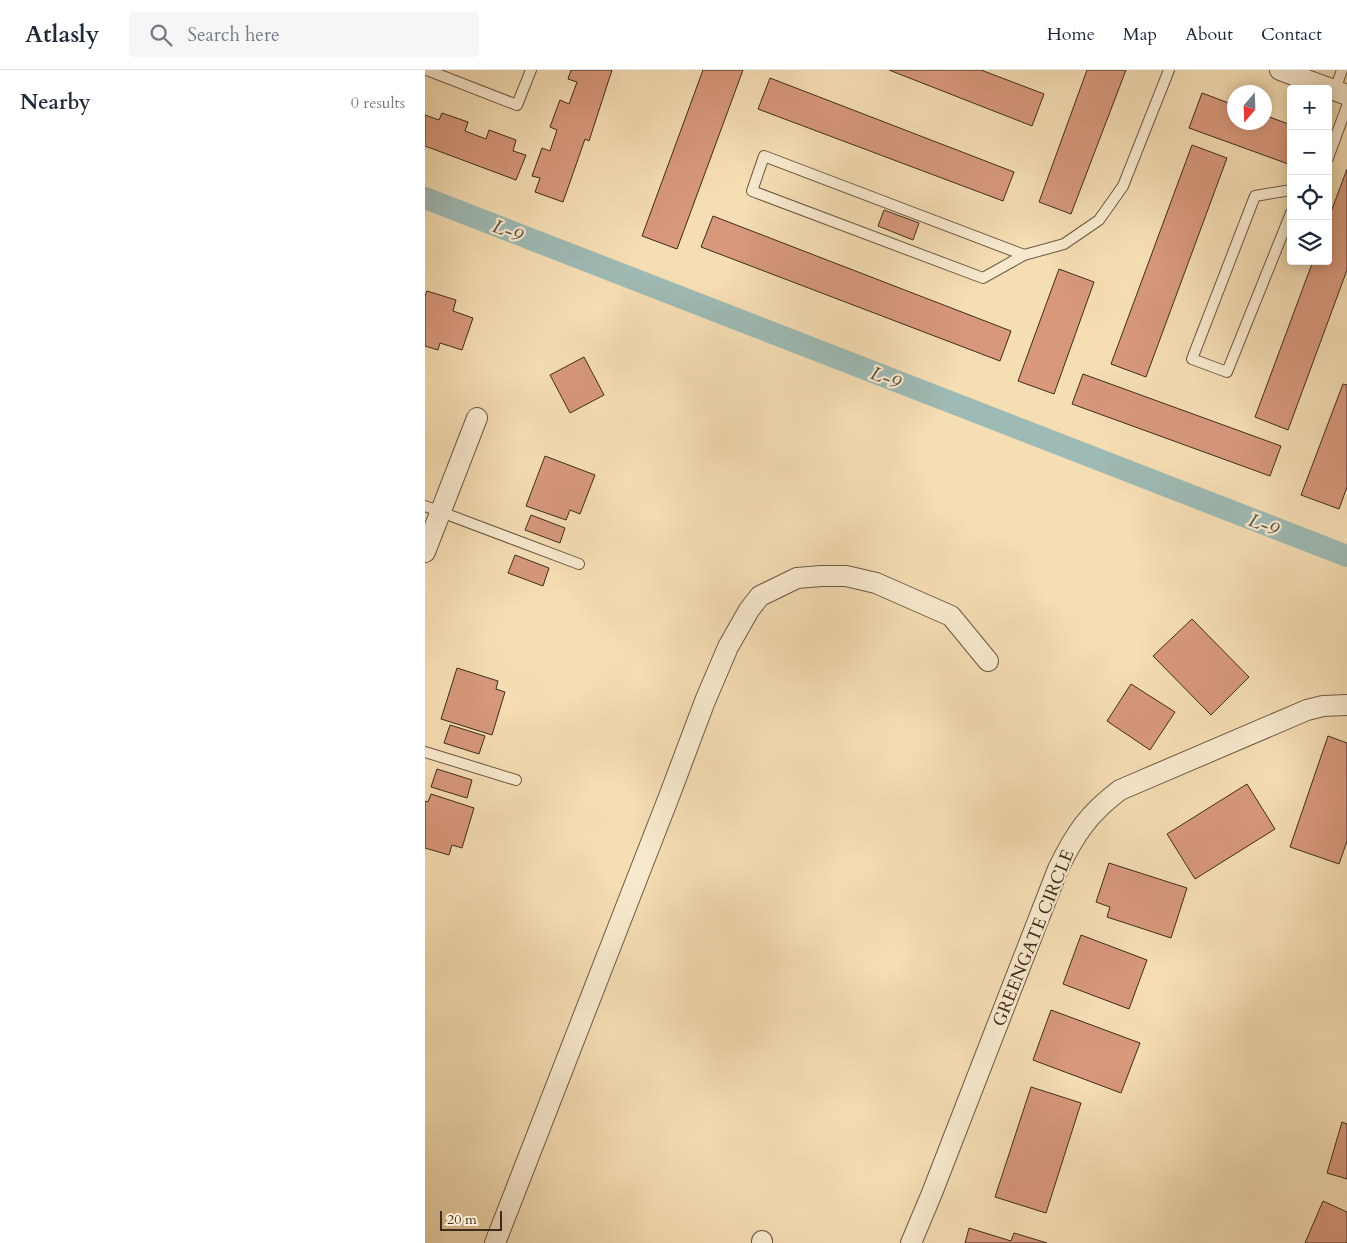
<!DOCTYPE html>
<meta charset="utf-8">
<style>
body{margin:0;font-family:Cardo,serif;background:#f6f6f7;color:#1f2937}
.controls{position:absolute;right:15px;top:15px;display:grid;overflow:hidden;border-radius:5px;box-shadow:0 2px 12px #0003}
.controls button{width:45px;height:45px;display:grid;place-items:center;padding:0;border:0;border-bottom:1px solid #e0e1e3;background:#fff;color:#1f2937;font:25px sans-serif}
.compass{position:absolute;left:802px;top:15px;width:45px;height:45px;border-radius:50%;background:#fff;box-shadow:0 2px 12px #0003;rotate:199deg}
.scale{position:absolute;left:15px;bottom:12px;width:62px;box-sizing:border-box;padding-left:5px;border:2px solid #3f2b1b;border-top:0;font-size:14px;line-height:18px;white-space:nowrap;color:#3f2b1b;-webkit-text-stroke:4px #f8e9ce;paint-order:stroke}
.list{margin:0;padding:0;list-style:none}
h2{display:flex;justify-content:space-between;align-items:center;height:65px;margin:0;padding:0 20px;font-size:21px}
h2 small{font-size:16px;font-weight:400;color:#747a83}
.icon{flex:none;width:28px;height:28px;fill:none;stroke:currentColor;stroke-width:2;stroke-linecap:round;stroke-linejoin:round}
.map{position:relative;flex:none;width:922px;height:1173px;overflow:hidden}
header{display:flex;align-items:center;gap:30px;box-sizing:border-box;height:70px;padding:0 25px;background:#fff;border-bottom:1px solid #e0e1e3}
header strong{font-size:24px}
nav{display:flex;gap:28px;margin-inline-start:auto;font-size:18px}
.search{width:350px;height:45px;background:#f6f6f7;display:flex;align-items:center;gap:12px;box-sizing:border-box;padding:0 18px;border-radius:5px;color:#747a83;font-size:19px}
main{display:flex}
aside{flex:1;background:#fff}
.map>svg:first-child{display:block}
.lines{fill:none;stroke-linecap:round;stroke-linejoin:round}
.canal{stroke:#9ebab4;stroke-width:22}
.building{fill:#d7987c;stroke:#3f2b1b}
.lane-casing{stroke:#6c5841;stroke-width:12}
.street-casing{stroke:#6c5841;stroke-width:22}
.lane{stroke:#f8e9ce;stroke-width:10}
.street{stroke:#f8e9ce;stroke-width:20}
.labels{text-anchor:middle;stroke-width:4.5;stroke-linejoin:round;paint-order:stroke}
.street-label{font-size:18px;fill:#3f2b1b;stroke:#f8e9ce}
.water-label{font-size:19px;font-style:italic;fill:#574f41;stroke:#f8e9ce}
</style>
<header>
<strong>Atlasly</strong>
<div class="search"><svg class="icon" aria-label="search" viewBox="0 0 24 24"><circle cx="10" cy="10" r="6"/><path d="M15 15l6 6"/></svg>Search here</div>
<nav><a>Home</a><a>Map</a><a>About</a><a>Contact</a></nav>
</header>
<main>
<aside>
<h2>Nearby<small>0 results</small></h2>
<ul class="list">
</ul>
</aside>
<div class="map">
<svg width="922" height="1173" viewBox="0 0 922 1173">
<rect width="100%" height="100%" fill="#f5ddb4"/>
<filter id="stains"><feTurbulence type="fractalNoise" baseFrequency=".004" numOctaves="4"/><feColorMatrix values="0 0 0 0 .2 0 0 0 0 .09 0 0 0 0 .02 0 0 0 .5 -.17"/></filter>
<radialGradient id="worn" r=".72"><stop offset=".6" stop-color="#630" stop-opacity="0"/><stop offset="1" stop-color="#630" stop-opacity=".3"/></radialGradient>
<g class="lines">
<polyline class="canal" points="0,128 922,486"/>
</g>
<g class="building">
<polygon points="146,0 187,0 164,71 160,69 138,132 110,122 115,108 107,106 117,78 125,81 132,60 125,57 135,30 144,34 152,12 143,9"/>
<polygon points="278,0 318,0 252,179 217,166"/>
<polygon points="464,0 556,0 619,24 607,56"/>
<polygon points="662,0 701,0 646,144 614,132"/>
<polygon points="345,8 589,102 578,131 333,39"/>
<polygon points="777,23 809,35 809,52 839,52 839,45 866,55 866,95 764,58"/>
<polygon points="17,43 43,52 40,61 61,69 64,60 91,70 88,81 101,85 91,110 0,76 0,45 14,50"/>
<polygon points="767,75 802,88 721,307 686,294"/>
<polygon points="922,99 922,200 863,360 830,347 888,191 903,191 903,150"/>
<polygon points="459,140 494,153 488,170 453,156"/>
<polygon points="288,146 586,261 575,291 276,177"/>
<polygon points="634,199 669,212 629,324 593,311"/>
<polygon points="2,221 31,230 28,241 48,248 37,280 15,273 13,280 0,276 0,226"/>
<polygon points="159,287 179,325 145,343 125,305"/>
<polygon points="658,304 856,376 845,406 647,334"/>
<polygon points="918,314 922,315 922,417 914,439 876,425"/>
<polygon points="120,386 170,405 155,444 145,440 141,450 101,436"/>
<polygon points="106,445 140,458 135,473 100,460"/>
<polygon points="90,485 124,498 118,516 83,503"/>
<polygon points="767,549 824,607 786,645 728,586"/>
<polygon points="32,598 73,611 71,619 80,622 67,665 16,649"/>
<polygon points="706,614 750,642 725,680 682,651"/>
<polygon points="25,655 60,666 54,684 19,673"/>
<polygon points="903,666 922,673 922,771 914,794 865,777"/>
<polygon points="12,699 47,710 42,728 6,717"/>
<polygon points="822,714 850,759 770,809 742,764"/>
<polygon points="6,724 49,738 37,778 27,775 24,785 0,778 0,731 3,732"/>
<polygon points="684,793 762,818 746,868 682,847 685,837 671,832"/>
<polygon points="656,865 722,890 704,939 638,914"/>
<polygon points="626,940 715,973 696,1023 608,990"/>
<polygon points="606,1017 656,1033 621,1143 570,1127"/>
<polygon points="917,1052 922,1054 922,1109 902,1103"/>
<polygon points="898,1131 922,1142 922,1173 880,1173"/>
<polygon points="544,1158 586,1171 589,1163 622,1173 540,1173"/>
</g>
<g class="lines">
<g class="lane-casing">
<g id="lane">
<polyline points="2,0 92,35 106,0"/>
<polyline points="910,20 917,0"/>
<polyline points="903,88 922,36"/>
<polyline points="866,120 830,126 767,289 802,302 866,143"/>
<polyline points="599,185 339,86 327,121 558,208 599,185 639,174 674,150 698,116 744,0"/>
<polyline points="0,436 154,494"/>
<polyline points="0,682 91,710"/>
</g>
</g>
<g class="street-casing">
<g id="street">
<polyline points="855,0 922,25"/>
<polyline points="0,482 52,348"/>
<polyline points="70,1173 245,724 280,631 303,577 324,540 335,526 372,508 396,506 421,506 451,513 526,546 563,591"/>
<polyline points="337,1173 337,1171"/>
<path d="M486 1173 507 1123 633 799C650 764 663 744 695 720L882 640 898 636 922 635"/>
</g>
</g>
<use href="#lane" class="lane"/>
<use href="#street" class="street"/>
</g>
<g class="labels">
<g class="street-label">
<text transform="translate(608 868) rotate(-68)" y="6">GREENGATE CIRCLE</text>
</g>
<g class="water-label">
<text transform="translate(83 160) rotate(21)" y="7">L-9</text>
<text transform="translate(461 307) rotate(21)" y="7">L-9</text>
<text transform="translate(839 454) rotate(21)" y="7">L-9</text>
</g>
</g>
<rect width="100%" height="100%" filter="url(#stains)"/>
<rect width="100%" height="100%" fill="url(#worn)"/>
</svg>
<div class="controls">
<button>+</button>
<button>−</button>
<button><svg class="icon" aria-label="locate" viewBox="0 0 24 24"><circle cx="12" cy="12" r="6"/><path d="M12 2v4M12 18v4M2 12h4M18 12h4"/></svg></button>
<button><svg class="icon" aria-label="layers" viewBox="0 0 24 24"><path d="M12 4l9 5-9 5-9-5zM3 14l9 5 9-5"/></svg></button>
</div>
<svg class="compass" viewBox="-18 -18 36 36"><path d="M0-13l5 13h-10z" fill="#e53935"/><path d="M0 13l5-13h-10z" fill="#747a83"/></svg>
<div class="scale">20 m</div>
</div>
</main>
